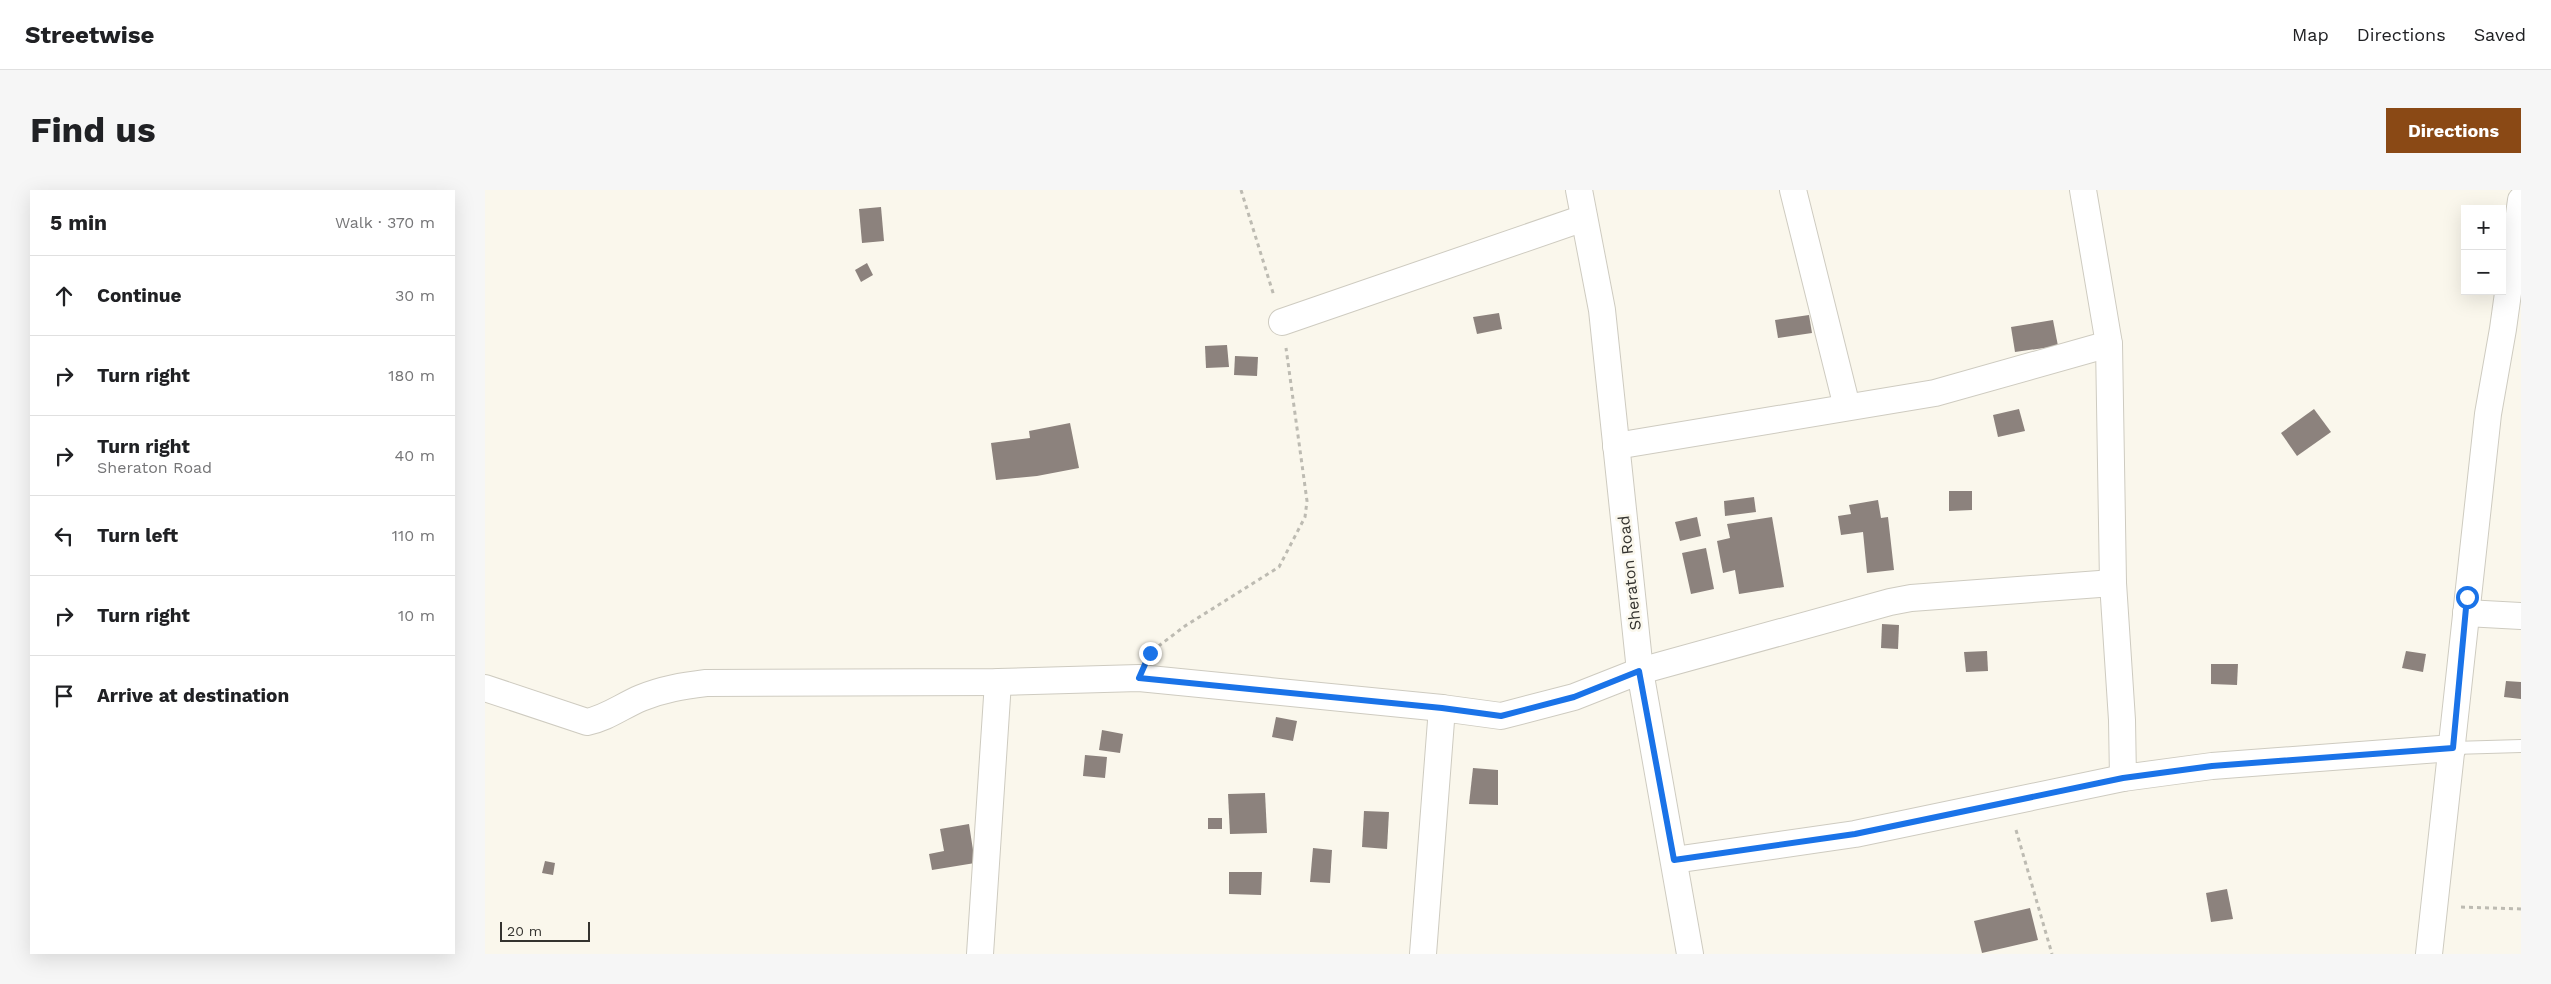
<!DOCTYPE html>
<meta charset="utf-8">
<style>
body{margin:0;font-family:"Work Sans",sans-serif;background:#f6f6f6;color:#202124}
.controls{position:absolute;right:15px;top:15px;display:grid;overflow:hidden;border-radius:0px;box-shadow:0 5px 20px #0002}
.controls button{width:45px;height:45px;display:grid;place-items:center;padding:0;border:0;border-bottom:1px solid #e0e0e0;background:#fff;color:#202124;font:25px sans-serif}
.scale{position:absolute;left:15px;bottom:12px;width:90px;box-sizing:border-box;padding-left:5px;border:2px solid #34332f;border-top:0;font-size:14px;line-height:18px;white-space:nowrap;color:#34332f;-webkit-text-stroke:4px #faf7ec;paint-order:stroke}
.stop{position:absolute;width:15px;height:15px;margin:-11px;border:4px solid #1a73e8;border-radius:50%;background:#fff}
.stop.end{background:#1a73e8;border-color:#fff;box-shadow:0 1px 5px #0008}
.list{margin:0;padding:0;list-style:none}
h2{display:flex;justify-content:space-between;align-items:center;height:65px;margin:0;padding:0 20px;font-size:21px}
h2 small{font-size:16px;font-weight:400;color:#757577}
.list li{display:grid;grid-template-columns:32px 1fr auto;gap:15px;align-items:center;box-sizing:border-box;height:80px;padding:0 20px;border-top:1px solid #e0e0e0}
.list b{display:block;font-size:19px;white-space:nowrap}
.list p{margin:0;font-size:16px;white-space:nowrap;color:#757577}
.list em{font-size:16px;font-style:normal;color:#757577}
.icon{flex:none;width:28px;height:28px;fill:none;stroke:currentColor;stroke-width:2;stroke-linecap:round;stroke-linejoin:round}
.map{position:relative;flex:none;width:2036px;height:764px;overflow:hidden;border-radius:0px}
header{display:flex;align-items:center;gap:30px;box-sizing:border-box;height:70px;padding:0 25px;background:#fff;border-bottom:1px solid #e0e0e0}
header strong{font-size:24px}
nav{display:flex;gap:28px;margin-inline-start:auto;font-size:18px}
.intro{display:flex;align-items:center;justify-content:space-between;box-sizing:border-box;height:120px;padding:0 30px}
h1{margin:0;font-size:35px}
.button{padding:12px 22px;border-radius:0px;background:#8a4915;color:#fff;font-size:18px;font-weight:700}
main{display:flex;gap:30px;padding:0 30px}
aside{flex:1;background:#fff;border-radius:0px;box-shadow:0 5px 20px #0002}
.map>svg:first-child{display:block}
.building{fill:#8c827d}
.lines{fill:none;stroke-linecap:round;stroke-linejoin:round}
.service-casing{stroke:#cecbc0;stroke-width:14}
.minor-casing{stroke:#cecbc0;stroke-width:28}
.path{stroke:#bdbbb2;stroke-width:3;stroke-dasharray:4 4;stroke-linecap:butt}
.service{stroke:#fff;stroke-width:12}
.minor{stroke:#fff;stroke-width:26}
.route{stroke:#1a73e8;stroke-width:6}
.labels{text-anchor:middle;stroke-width:5;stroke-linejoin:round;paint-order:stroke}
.street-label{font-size:16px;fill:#34332f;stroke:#faf7ec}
</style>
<header>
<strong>Streetwise</strong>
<nav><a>Map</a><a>Directions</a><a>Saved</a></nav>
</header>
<div class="intro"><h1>Find us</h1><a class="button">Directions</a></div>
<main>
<aside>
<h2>5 min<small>Walk · 370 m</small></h2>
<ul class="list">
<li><svg class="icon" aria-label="ahead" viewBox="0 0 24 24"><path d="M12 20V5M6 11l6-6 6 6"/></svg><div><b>Continue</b></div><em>30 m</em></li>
<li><svg class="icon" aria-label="right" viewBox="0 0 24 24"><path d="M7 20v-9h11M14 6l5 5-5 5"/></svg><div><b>Turn right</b></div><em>180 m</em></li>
<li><svg class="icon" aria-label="right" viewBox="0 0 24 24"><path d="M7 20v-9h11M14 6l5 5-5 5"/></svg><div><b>Turn right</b><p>Sheraton Road</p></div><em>40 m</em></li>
<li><svg class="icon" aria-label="left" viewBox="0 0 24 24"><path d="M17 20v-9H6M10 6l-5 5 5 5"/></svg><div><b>Turn left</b></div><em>110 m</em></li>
<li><svg class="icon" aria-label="right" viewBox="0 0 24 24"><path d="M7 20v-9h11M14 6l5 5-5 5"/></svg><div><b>Turn right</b></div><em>10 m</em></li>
<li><svg class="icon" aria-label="arrive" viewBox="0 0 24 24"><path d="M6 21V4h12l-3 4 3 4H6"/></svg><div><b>Arrive at destination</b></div></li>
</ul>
</aside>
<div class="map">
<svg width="2036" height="764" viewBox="0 0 2036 764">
<rect width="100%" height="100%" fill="#faf7ec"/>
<g class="building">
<polygon points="396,17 399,51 377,53 374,19"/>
<polygon points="382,73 388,85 376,92 370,80"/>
<polygon points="1014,123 1017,139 992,144 988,127"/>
<polygon points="1324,125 1327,143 1293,148 1290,130"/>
<polygon points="1568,130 1573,156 1530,162 1526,137"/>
<polygon points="742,155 744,177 721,178 720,156"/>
<polygon points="750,166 773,167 772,186 749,185"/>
<polygon points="1534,219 1540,241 1513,247 1508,225"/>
<polygon points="1829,219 1846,242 1812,266 1796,243"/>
<polygon points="585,233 594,278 552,286 511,290 506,253 545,248 544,241"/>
<polygon points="1464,301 1487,301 1487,320 1464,321"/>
<polygon points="1269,307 1271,322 1240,326 1239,311"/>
<polygon points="1393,310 1396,328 1403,327 1409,380 1382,383 1378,342 1356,345 1353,326 1366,324 1364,315"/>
<polygon points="1212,327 1216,346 1195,351 1190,332"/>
<polygon points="1287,327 1299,397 1254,404 1250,380 1238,383 1232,351 1245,348 1242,334"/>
<polygon points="1221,358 1229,399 1206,404 1197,363"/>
<polygon points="1397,434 1414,435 1413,459 1396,458"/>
<polygon points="1502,461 1503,481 1481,482 1479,462"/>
<polygon points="1921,461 1941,464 1938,482 1917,478"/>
<polygon points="1726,474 1753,474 1752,495 1726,494"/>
<polygon points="2021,491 2036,492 2036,509 2019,507"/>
<polygon points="791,527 812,531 808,551 787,547"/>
<polygon points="617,540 638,544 635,563 614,560"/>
<polygon points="600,565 622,567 620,588 598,586"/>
<polygon points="988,578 1013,580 1013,615 984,614"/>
<polygon points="780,603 782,643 745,644 743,604"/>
<polygon points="879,621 904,622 902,659 877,657"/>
<rect x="723" y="628" width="14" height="11"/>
<polygon points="484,634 490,673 447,680 444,664 459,661 455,639"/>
<polygon points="828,658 847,660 845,693 825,692"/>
<polygon points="60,671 70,673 68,685 57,683"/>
<polygon points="744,682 777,682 776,705 744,704"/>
<polygon points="1742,699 1748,729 1726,732 1721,703"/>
<polygon points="1545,718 1553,750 1497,763 1489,731"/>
</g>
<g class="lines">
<g class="service-casing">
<polyline id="service" points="1968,558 2036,556"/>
</g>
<g class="minor-casing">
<g id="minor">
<polyline points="1094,0 1117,120 1155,481 1205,764"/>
<polyline points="1308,0 1362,217"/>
<polyline points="797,132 1099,28"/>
<polyline points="1624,154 1628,393 1637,530 1638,588 1727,576 1968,558"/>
<polyline points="1131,256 1450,203 1624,154 1598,0"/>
<polyline points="1981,423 2036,426"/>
<path d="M0 498 102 532C122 528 137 516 156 508 178 499 198 496 221 493L513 492 654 488 957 518 1016 526 1089 507 1155 481 1405 412 1426 408 1628 393"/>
<polyline points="1189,670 1370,644 1638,588"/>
<polyline points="495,764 513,492"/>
<polyline points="938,764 957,518"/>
<polyline points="1944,764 2003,224 2018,139 2036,10"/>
</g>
</g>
<g class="path">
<polyline points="756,0 789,106"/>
<polyline points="667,461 700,436 794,377 820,327 822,311 801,158"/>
<polyline points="1531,640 1567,764"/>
<polyline points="1976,717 2036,719"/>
</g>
<use href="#service" class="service"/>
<use href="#minor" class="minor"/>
</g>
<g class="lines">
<polyline class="route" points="665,463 654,488 957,518 1016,526 1089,507 1154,481 1189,670 1370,644 1638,588 1727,576 1968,558 1982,407"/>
</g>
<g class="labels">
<g class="street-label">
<text transform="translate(1144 383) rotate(-96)" y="6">Sheraton Road</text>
</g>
</g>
</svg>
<div class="controls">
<button>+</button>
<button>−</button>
</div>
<div class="scale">20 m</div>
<div class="stop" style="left:1982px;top:407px"></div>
<div class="stop end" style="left:665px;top:463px"></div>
</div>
</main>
